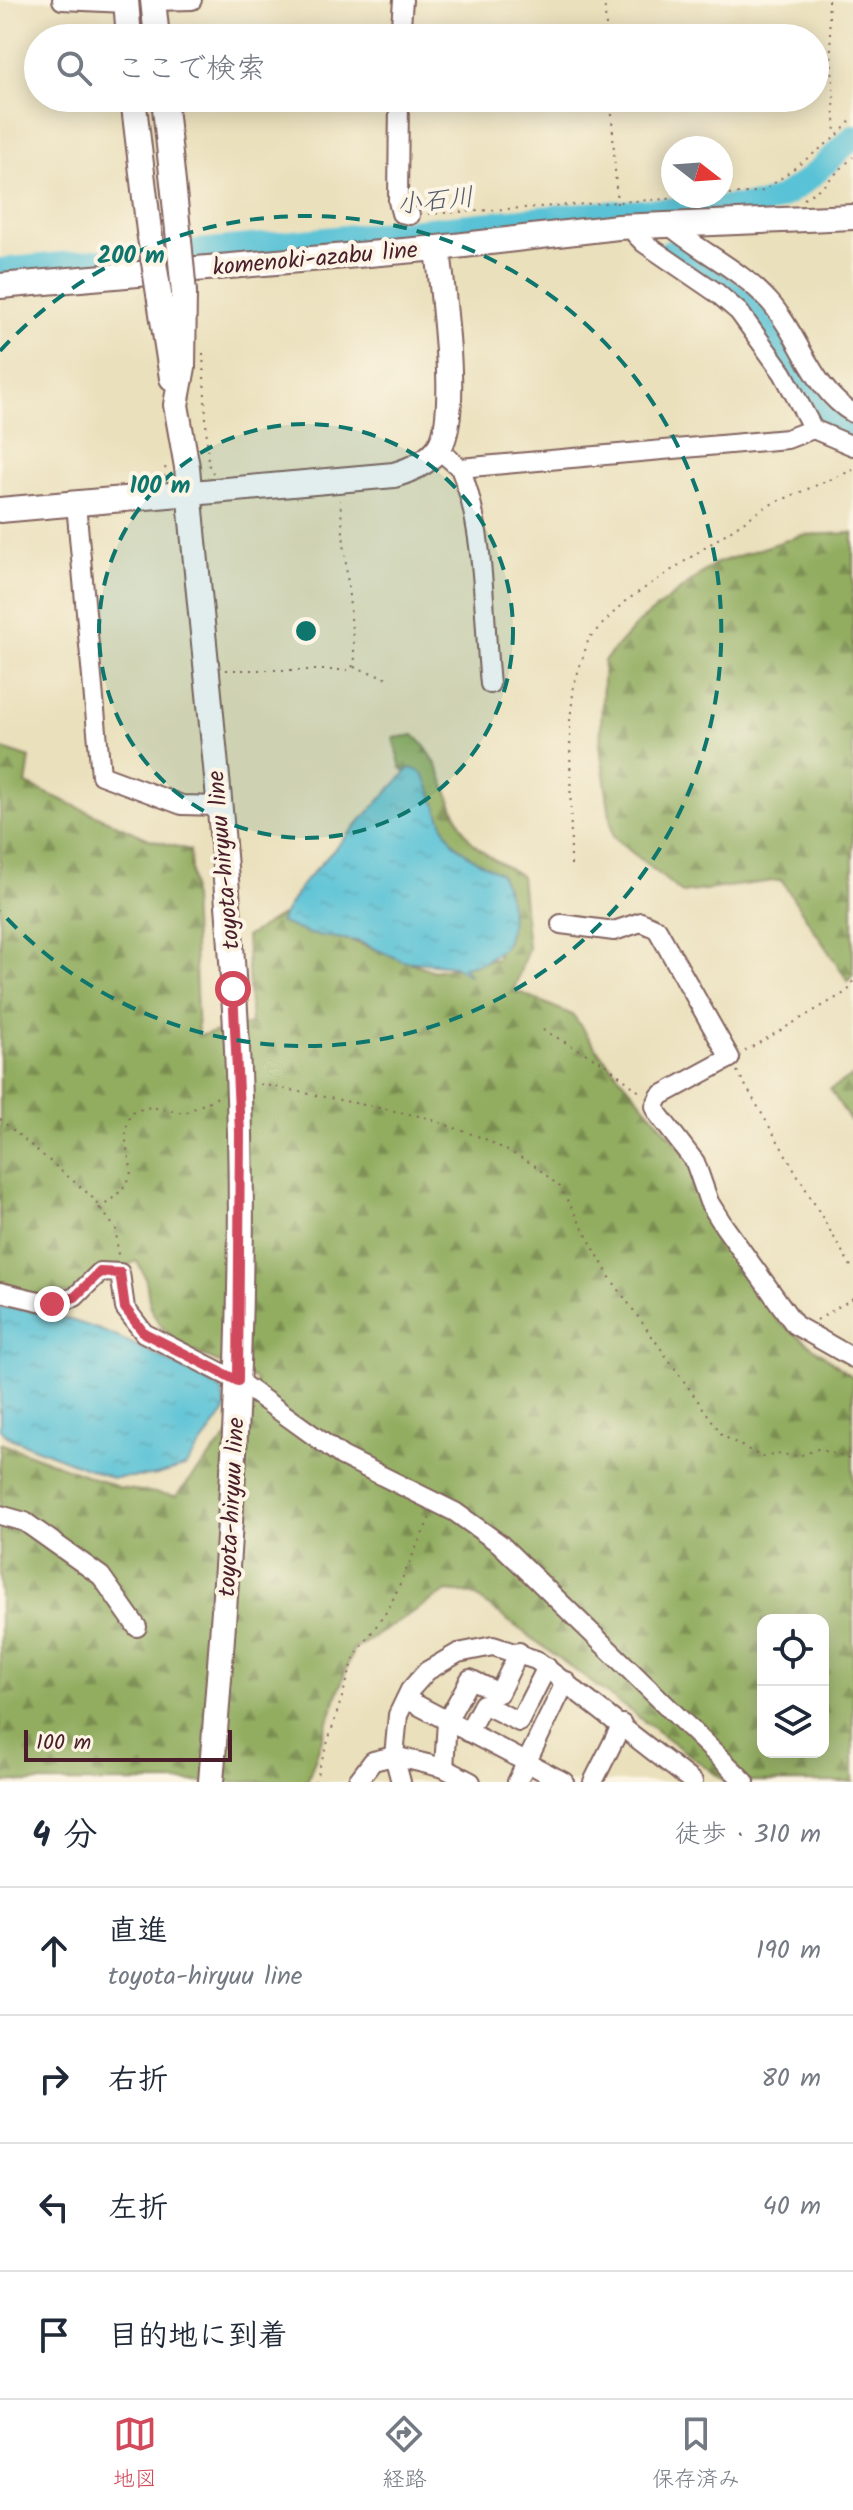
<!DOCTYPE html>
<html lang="ja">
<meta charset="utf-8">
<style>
body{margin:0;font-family:Kalam,"Klee One",sans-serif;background:#f6f6f7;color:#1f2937}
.controls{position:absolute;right:24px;bottom:24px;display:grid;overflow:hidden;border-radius:16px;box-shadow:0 4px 20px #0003}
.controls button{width:72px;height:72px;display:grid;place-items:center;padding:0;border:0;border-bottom:2px solid #e0e1e3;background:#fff;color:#1f2937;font:40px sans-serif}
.compass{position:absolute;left:661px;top:136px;width:72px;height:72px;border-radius:50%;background:#fff;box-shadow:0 4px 20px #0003;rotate:107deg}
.scale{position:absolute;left:24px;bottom:20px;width:208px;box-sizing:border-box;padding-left:8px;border:4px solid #4a1f2b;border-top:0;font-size:22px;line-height:28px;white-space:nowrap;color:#4a1f2b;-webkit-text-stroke:6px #fcf5e5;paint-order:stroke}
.stop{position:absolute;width:24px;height:24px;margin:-18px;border:6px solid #d1495b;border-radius:50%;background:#fff}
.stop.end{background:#d1495b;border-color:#fff;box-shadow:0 2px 8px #0008}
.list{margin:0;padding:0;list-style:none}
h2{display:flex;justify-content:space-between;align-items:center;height:104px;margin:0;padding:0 32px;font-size:34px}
h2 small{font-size:26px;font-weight:400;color:#747a83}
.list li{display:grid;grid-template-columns:52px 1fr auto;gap:24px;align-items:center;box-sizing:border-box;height:128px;padding:0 32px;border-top:2px solid #e0e1e3}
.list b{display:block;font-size:30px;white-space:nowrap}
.list p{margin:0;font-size:26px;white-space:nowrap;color:#747a83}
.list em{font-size:26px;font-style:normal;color:#747a83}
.icon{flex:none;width:44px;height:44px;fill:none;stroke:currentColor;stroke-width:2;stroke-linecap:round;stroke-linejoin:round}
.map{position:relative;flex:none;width:853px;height:1782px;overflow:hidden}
.search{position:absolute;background:#fff;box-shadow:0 4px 20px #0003;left:24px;right:24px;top:24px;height:88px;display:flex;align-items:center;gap:20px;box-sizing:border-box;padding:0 28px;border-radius:44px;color:#747a83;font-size:30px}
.sheet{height:616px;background:#fff}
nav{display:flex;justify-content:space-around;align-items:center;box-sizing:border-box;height:112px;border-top:2px solid #e0e1e3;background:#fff;font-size:22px;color:#747a83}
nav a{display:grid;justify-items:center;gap:4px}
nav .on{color:#d1495b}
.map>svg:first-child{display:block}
.forest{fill:url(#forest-firs);stroke:#6e6646;stroke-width:2;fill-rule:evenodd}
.water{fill:url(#water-ripples);stroke:#527080;stroke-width:2}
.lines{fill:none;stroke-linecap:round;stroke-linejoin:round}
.river{stroke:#5ac2d6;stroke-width:24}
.minor-casing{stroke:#82635e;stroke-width:22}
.major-casing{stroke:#82635e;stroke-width:28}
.path{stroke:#82635e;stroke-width:2;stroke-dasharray:2 6;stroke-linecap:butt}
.minor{stroke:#fff;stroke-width:18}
.major{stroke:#fff;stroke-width:24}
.major-bridge-casing{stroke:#82635e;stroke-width:28;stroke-linecap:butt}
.major-bridge{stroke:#fff;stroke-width:24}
.route{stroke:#d1495b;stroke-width:10}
.ring{fill:none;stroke:#0f766e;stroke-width:4;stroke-dasharray:14 10}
.labels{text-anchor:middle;stroke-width:8;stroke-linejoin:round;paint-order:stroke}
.street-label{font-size:24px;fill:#4a1f2b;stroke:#fcf5e5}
.water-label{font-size:26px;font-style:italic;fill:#505867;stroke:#fcf5e5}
.centre{fill:#0f766e;stroke:#fcf5e5;stroke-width:4}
.ring-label{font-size:24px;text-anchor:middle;font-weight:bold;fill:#0f766e;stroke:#fcf5e5;stroke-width:8;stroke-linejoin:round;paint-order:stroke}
</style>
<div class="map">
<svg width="853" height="1782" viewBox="0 0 853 1782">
<defs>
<pattern id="forest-firs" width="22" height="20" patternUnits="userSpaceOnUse" patternTransform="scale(2)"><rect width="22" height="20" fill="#92ad60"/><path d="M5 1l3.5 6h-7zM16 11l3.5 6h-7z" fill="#798c4f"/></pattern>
<pattern id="water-ripples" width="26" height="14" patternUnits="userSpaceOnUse" patternTransform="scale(2)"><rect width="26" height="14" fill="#5ac2d6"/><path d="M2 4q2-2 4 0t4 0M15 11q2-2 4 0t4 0" fill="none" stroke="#50a6b8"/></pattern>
</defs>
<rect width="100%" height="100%" fill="#fcf5e5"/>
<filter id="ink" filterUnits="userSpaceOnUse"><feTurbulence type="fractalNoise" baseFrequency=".0125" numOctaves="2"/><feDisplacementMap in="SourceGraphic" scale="16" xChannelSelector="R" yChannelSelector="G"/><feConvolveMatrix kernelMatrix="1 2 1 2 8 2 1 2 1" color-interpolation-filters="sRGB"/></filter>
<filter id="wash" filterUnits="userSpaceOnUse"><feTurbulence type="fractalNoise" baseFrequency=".006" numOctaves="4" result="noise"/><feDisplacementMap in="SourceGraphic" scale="32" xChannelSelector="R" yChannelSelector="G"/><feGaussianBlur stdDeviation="1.8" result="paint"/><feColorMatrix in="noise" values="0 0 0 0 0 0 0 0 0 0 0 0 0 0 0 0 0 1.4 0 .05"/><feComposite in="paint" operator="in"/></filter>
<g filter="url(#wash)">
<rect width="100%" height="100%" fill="#eae0bc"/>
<g class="forest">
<polygon points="853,533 853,975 848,981 781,880 682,893 613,837 600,746 604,661 638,623 714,564 802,535"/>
<path d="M414 735C444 762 446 800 466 834 478 853 503 864 521 876L528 948 514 990 573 1015 599 1052 692 1161 701 1205 778 1321 853 1377V1782H726L472 1594 447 1591 353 1650 307 1782H0V1443L120 1488 176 1496 255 1405 256 1380C221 1359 172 1353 153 1313 144 1294 152 1281 136 1261L80 1294 45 1292 0 1304V748L30 758 26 784 149 839 190 850 198 1036 251 1024 246 937 281 915 434 971 497 959 503 916 425 816 418 783 401 768 393 738ZM763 1620H823V1752H763Z"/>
<polygon points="853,1076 853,1125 830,1089"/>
</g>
<g class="water">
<path d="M410 768 422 772 427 781C449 838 443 845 500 873 511 897 516 922 504 947L484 962 463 967 470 976 454 966 403 961 357 941 309 934 279 922 302 884Z"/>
<path d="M0 1307C80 1312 153 1352 222 1390L226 1410 185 1467 153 1476 112 1478 10 1438 0 1430Z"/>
</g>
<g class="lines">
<g class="river">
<polyline points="670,251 745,302 794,368 820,413 836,425 853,431"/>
<path d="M0 270 584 214 758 205C795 198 827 162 853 137"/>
</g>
</g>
</g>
<g filter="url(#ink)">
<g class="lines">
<g class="minor-casing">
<g id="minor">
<polyline points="62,0 126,3"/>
<polyline points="153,1 192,0"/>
<polyline points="400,38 403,0"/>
<polyline points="399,98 398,201 401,213 410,215"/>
<path d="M674 225 675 230C705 254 743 272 769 301 799 334 813 391 853 413"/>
<polyline points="634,226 636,235 644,243 717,293 739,312 783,373 813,429 853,446"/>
<polyline points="438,449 460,468 787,439 813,429"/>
<path d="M460 468C486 531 483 616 490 684"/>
<polyline points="76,504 101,775 182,805 219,806"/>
<polyline points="561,924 614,931 641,922 657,929 730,1058 660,1096 655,1106 658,1114 695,1162 709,1202 724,1226 795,1325 853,1358"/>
<polyline points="0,1292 52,1304 75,1297 100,1272 120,1273 125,1308 144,1333 238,1381 342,1456 455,1512 500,1544 745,1782"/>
<polyline points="0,1515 25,1522 101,1576 137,1627"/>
<polyline points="406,1699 564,1782"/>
<polyline points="468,1732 483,1704 519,1722 547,1667"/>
<polyline points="444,1768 447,1721 470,1679 499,1693 519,1652"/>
<polyline points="357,1782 373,1761 394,1756 401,1782"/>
<polyline points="471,1782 444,1768 394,1756 398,1715 410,1690 427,1671 458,1653 493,1646 536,1660 693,1782"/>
<polyline points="517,1782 566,1681"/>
<polyline points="593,1782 622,1724"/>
</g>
</g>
<g class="major-casing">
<g id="major">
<polyline points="126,0 129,38"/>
<polyline points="153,0 157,38"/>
<polyline points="133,98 149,231"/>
<polyline points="164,98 178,230"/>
<polyline points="0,286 438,248 618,227 853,217"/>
<path d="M184 293 183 367 176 405 187 467C207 688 235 911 240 1134 245 1350 228 1566 211 1782"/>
<polyline points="159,294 172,378"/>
<path d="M0 510 394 475C411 470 430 462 440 446 460 413 442 291 438 248"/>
</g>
</g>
<g class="path">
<polyline points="604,0 607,38"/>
<polyline points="828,0 836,135"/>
<polyline points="611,98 617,206"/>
<polyline points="721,196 764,191 837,136 853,118"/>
<polyline points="804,199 823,186 853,157"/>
<polyline points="428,214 714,196"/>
<polyline points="203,353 208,464 213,473"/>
<polyline points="164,477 166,463"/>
<polyline points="354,667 388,678"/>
<polyline points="226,670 351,670 355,661 340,500"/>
<polyline points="571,865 570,721 574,685 589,638 624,602 767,506 853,470"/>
<polyline points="543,1030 605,1064 642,1094"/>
<polyline points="745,1051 848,991 853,981"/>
<polyline points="737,1071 853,1270"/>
<polyline points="260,1084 424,1117 483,1138 533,1164 560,1187 609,1276 723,1436 762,1457 779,1454 799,1456 818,1449 853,1460"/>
<polyline points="0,1119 91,1196 116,1229 118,1255"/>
<path d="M99 1209C160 1165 111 1165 131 1112L150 1107 185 1113 218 1097"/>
<polyline points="817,1320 853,1298"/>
<polyline points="315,1782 355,1656 389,1608 430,1517"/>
</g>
<use href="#minor" class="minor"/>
<use href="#major" class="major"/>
<g class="major-bridge-casing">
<g id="major-bridge">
<polyline points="178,230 184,293"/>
<polyline points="149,231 159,294"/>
</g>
</g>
<use href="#major-bridge" class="major-bridge"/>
</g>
</g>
<g class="lines" filter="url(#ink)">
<polyline class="route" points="52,1304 75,1297 100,1272 120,1273 125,1308 144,1333 238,1381 240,1132 233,989"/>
</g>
<circle cx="306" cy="631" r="207" fill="#0f766e" fill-opacity=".12"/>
<g class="ring">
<circle cx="306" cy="631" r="207"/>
<path d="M0 351A415 415 0 1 1 0 911"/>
</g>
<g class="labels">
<g class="street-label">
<text transform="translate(315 258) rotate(-5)" y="8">komenoki-azabu line</text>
<text transform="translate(223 860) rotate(-95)" y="8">toyota-hiryuu line</text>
<text transform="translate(231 1507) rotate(-87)" y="8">toyota-hiryuu line</text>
</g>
<g class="water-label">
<text transform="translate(435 200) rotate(-6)" y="9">小石川</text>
</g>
</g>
<circle cx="306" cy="631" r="12" class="centre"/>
<g class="ring-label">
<text x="131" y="263">200 m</text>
<text x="160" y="493">100 m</text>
</g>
</svg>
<div class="controls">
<button><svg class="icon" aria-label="locate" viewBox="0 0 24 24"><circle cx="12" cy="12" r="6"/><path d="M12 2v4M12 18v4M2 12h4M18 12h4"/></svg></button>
<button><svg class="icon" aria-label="layers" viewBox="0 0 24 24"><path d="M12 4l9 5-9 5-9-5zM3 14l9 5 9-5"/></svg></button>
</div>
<svg class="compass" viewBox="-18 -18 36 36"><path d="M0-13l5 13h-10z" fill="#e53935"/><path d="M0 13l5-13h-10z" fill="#747a83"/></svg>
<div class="scale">100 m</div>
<div class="stop" style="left:233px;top:989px"></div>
<div class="stop end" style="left:52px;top:1304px"></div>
<div class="search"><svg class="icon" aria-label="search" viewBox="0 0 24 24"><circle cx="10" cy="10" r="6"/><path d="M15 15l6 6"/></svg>ここで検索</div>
</div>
<section class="sheet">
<h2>4 分<small>徒歩 · 310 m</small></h2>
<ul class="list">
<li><svg class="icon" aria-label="ahead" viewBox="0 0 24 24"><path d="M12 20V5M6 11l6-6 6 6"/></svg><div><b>直進</b><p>toyota-hiryuu line</p></div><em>190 m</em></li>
<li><svg class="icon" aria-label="right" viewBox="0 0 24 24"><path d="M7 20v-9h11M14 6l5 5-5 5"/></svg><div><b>右折</b></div><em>80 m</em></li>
<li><svg class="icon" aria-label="left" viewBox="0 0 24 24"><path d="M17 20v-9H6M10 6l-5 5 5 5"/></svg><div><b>左折</b></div><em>40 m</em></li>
<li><svg class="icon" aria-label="arrive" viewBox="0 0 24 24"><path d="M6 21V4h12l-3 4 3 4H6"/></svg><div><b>目的地に到着</b></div></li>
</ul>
</section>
<nav>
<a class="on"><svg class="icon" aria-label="map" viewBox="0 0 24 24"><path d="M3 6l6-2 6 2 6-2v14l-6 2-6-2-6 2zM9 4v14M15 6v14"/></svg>地図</a>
<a><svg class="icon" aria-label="directions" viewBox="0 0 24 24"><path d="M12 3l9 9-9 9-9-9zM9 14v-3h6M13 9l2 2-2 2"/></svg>経路</a>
<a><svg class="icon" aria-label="saved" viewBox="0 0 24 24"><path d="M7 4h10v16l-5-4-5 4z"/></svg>保存済み</a>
</nav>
